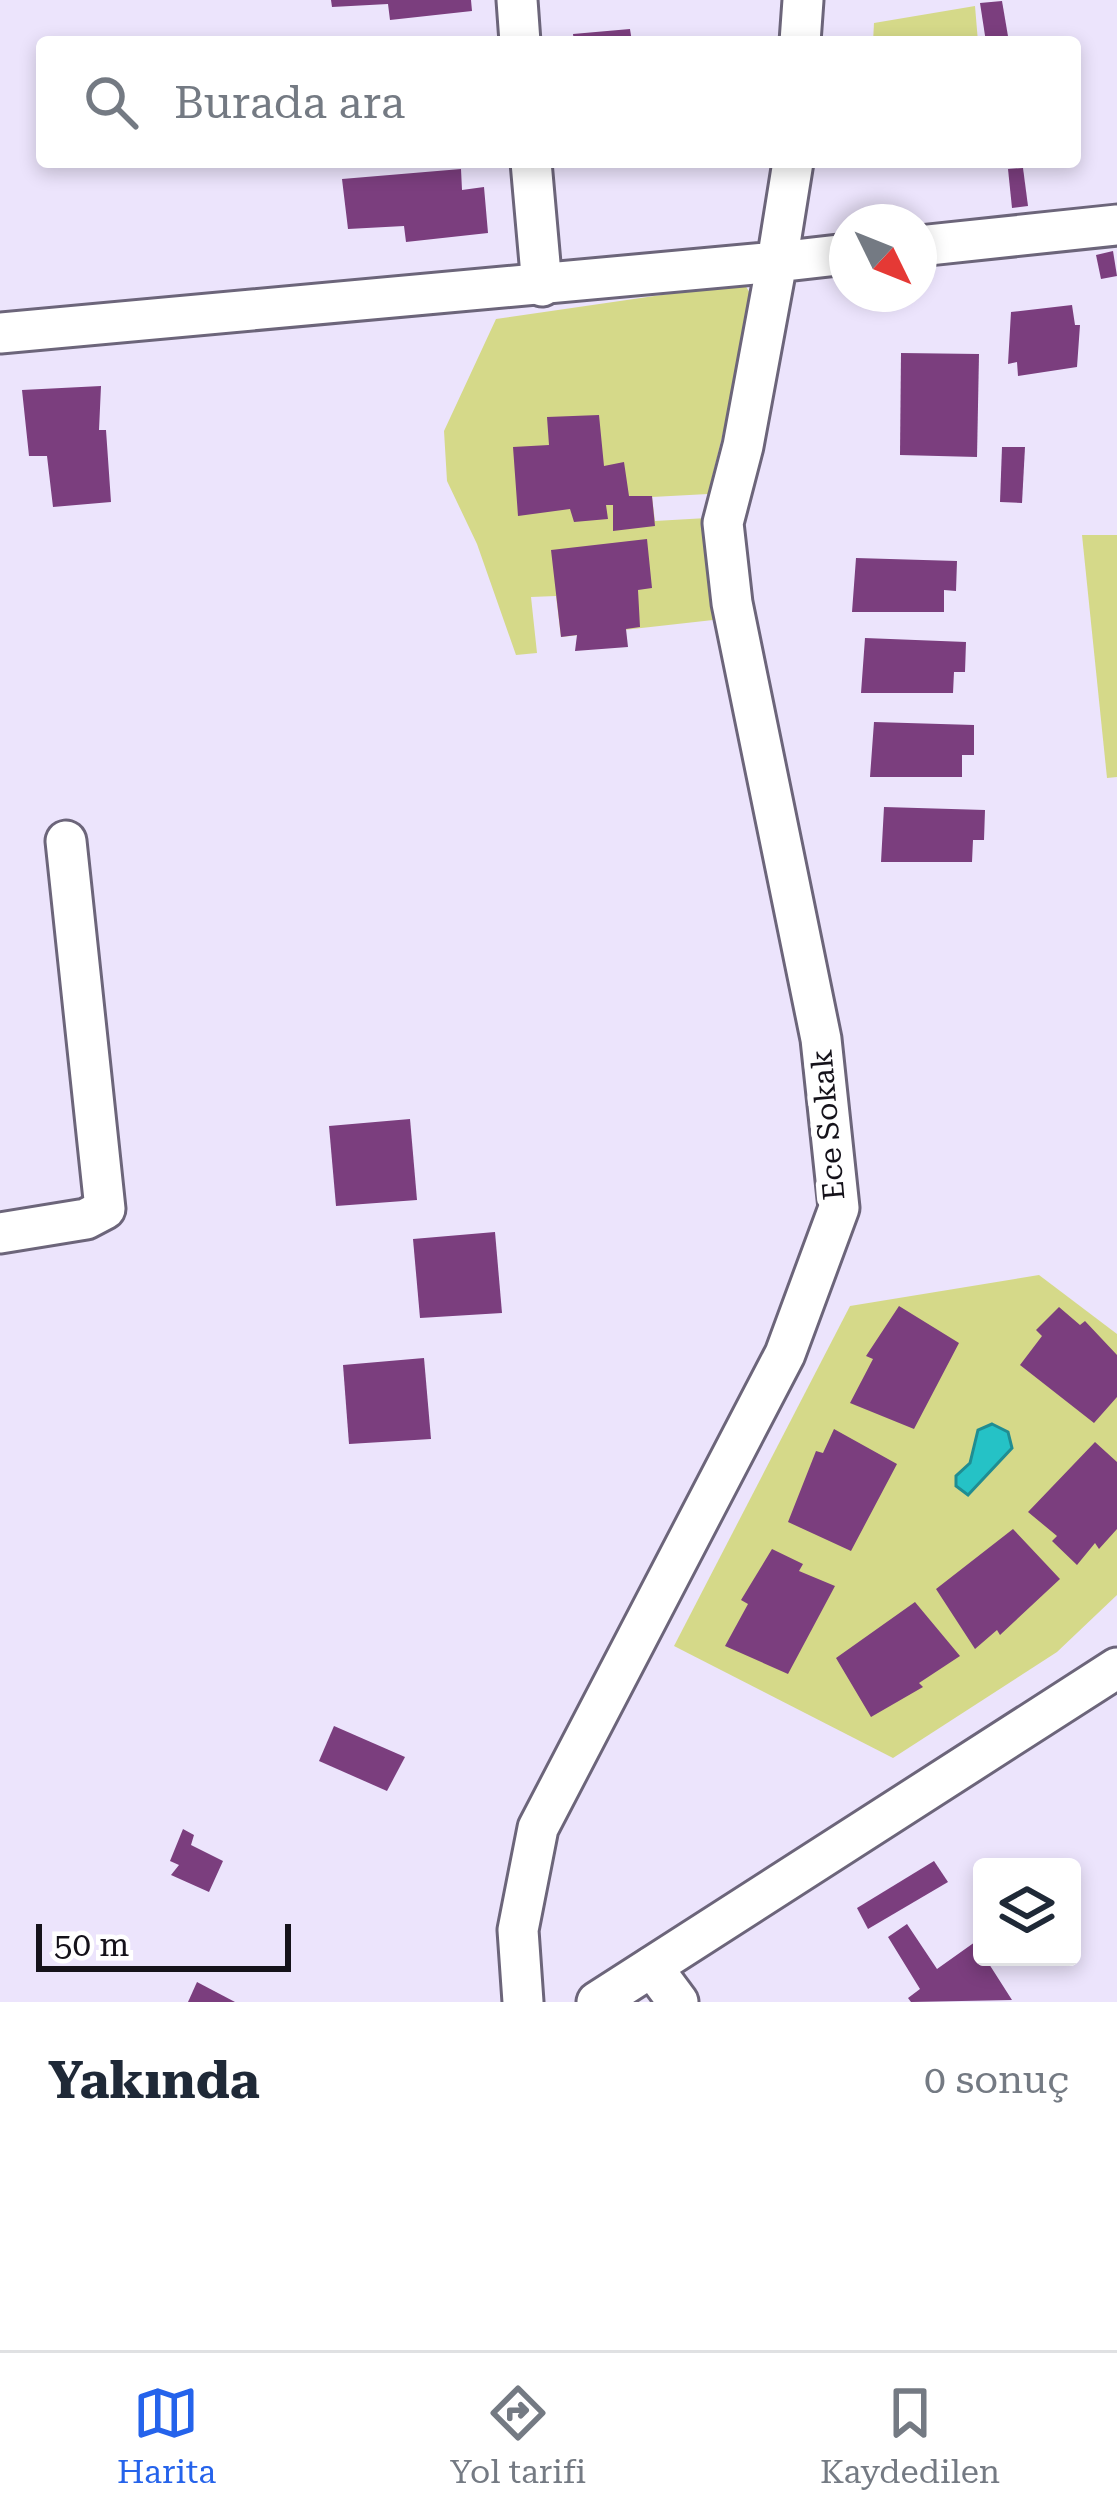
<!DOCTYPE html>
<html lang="tr">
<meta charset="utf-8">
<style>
body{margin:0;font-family:"Roboto Serif",serif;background:#f6f6f7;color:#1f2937}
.controls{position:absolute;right:36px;bottom:36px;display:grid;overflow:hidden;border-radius:12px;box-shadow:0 6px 18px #0003}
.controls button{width:108px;height:108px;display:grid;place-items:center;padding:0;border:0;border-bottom:3px solid #e0e1e3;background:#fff;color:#1f2937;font:60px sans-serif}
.compass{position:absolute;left:829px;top:204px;width:108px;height:108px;border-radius:50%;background:#fff;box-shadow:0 6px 18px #0003;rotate:133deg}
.scale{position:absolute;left:36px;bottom:30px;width:255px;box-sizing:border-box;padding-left:12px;border:6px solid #15121a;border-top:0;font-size:33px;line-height:42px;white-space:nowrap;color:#15121a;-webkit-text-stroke:9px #fff;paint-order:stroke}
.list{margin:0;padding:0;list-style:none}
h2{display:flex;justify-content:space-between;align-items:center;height:156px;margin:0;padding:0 48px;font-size:51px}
h2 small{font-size:39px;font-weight:400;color:#747a83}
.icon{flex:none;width:66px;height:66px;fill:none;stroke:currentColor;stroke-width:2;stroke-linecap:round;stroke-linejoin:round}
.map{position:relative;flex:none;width:1117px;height:2002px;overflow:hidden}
.search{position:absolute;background:#fff;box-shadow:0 6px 18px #0003;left:36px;right:36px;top:36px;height:132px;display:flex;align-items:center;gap:30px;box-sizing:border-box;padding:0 42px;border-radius:12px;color:#747a83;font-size:45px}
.sheet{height:348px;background:#fff}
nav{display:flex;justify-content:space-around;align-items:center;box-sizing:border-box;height:168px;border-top:3px solid #e0e1e3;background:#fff;font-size:33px;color:#747a83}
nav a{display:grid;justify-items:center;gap:6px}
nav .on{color:#2563eb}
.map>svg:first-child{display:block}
.green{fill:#d5d989}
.water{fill:#25c2c6;stroke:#208d92;stroke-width:3}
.building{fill:#7b3e7e}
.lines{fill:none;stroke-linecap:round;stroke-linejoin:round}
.minor-casing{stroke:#6c657a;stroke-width:45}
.minor{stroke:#fff;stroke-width:39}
.labels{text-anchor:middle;stroke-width:12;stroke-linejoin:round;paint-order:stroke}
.street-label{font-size:30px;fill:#15121a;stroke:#fff}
</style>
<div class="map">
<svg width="1117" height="2002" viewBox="0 0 1117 2002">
<rect width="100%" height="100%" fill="#ece4fc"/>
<g class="green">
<polygon points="975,6 978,42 873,42 874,23"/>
<polygon points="744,283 755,302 708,494 652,497 655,521 707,518 722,619 561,637 556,596 531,597 537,653 516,655 477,544 447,481 444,431 496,319"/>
<polygon points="1082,535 1117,535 1117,777 1107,778"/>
<polygon points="1039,1275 1117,1334 1117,1595 1057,1652 893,1758 674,1646 850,1306"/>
</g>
<polygon class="water" points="992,1424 1008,1432 1012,1448 968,1495 956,1486 956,1476 970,1463 978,1430"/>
<g class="building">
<polygon points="331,0 471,0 472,11 390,20 388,4 332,7"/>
<polygon points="1002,1 1009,42 986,42 980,3"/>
<polygon points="630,29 632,42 574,42 573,34"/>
<polygon points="1023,168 1028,206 1012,208 1008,169"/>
<polygon points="461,169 462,190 484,187 488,233 406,242 404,226 348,229 342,179"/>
<polygon points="1113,251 1117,276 1101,279 1096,255"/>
<polygon points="1072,305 1075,325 1080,325 1077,367 1018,376 1017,362 1008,364 1011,312"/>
<polygon points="901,353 979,354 977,457 900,455"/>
<polygon points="101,386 99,430 106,430 111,502 53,507 47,456 29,456 22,390"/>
<polygon points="599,415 604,466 624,462 629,496 652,496 655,526 613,531 613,505 606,505 608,519 574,522 570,509 518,516 513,447 549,445 547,417"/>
<polygon points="1002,447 1025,447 1022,503 1000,502"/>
<polygon points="647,539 652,588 638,590 640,627 626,629 628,647 575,651 577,635 561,637 551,550"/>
<polygon points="856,558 957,561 956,591 944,590 944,612 852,612"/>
<polygon points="865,638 966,642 965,672 954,672 953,693 861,693"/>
<polygon points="874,722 974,725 974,755 962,755 962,777 870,777"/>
<polygon points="884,807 985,810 984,840 973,840 972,862 881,862"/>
<polygon points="410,1119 417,1200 336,1206 329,1126"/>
<polygon points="495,1232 502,1313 420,1318 413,1239"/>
<polygon points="899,1306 959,1343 914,1429 850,1403 873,1359 866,1356"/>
<polygon points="1059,1307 1080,1325 1085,1321 1117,1355 1117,1397 1094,1423 1020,1365 1042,1336 1036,1330"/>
<polygon points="424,1358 431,1439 349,1444 343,1365"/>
<polygon points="834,1429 897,1464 851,1551 788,1522 816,1451 823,1453"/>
<polygon points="1095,1442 1117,1462 1117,1529 1099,1549 1095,1543 1077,1565 1052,1541 1057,1536 1028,1512"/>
<polygon points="1013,1529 1060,1579 1000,1635 997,1630 975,1649 936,1589"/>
<polygon points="772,1549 803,1564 799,1571 835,1586 788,1674 725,1646 748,1604 741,1600"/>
<polygon points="915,1602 960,1656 919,1683 923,1687 871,1717 836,1658"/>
<polygon points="334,1726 405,1757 387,1791 319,1761"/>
<polygon points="183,1829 194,1835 191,1845 223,1861 209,1892 171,1875 179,1865 170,1861"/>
<polygon points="934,1861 948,1882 868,1929 857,1908"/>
<polygon points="907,1924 937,1969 975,1942 1012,2000 911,2002 908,1998 920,1989 888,1937"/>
<polygon points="197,1982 235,2002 188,2002"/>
</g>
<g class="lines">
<g class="minor-casing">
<g id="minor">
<polyline points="517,0 520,42"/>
<polyline points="800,42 803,0"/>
<polyline points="531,162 542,286"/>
<polyline points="919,246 1117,225"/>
<polyline points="0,333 777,262 793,162"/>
<polyline points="0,1233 86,1219 105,1209 66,841"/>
<polyline points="652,1967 678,2002"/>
<polyline points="523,2002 518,1930 538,1828 785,1354 839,1208 821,1039 732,603 723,523 743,446 777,262 847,254"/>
<polyline points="597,2002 1117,1668"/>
</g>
</g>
<use href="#minor" class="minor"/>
</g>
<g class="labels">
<g class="street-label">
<text transform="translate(828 1125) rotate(-95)" y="10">Ece Sokak</text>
</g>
</g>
</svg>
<div class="controls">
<button><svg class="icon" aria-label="layers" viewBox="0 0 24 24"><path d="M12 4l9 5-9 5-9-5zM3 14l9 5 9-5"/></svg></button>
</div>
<svg class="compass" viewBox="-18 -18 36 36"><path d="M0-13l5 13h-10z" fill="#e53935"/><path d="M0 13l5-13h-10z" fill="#747a83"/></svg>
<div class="scale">50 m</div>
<div class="search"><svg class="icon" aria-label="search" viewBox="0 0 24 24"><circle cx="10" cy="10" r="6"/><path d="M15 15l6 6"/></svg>Burada ara</div>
</div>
<section class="sheet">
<h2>Yakında<small>0 sonuç</small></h2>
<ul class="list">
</ul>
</section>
<nav>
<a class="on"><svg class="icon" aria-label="map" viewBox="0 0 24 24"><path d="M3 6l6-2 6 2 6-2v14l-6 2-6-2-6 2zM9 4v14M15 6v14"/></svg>Harita</a>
<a><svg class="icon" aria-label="directions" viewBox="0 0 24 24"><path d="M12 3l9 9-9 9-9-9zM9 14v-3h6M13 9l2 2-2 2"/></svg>Yol tarifi</a>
<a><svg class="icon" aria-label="saved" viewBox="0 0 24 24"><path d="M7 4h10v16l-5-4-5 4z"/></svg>Kaydedilen</a>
</nav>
